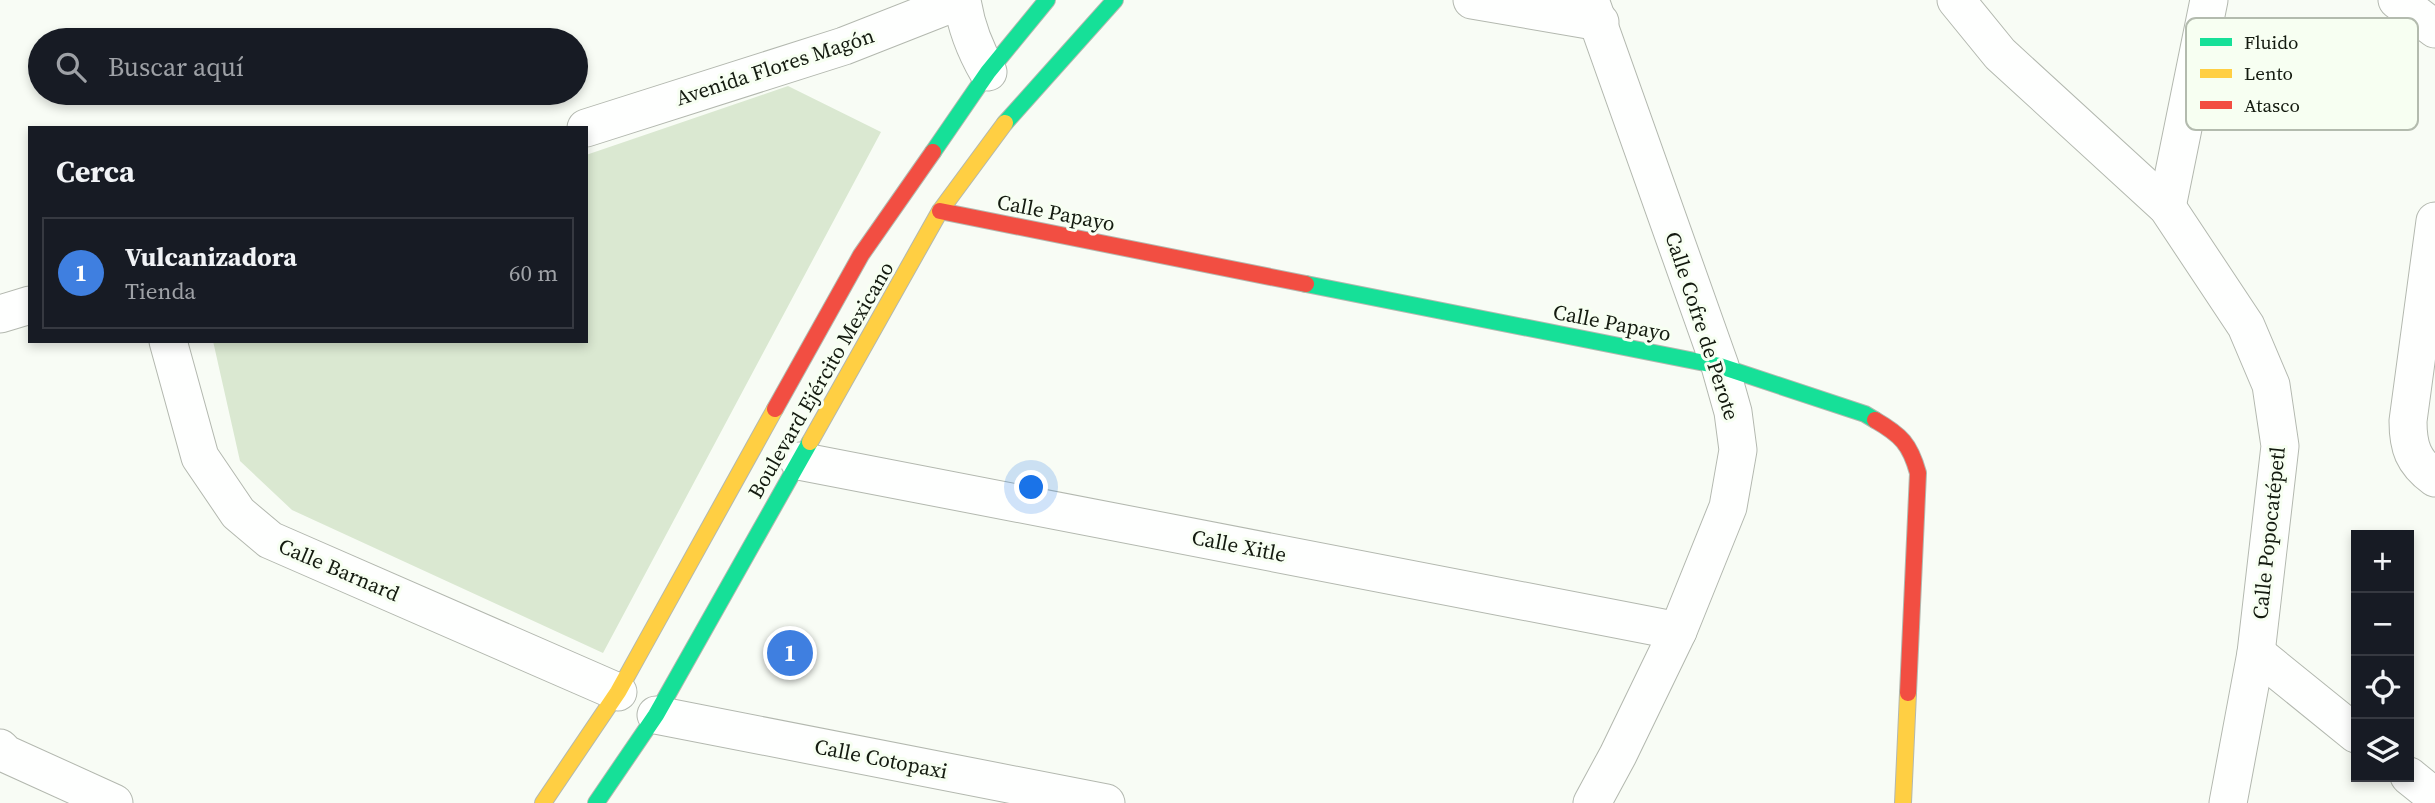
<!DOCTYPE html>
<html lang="es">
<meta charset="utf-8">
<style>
body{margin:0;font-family:"Source Serif 4",serif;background:#242831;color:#f1f3f6}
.controls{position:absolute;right:21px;bottom:21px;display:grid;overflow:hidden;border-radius:0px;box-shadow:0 4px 10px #0003}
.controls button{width:63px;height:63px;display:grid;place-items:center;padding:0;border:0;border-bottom:2px solid #363941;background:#171b24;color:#f1f3f6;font:35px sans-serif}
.you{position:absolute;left:1032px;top:488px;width:24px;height:24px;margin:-18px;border:5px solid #fff;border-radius:50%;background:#1a73e8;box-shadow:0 0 0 10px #1a73e833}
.badge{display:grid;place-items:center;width:46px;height:46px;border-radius:50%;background:#d93025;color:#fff;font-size:23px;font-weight:700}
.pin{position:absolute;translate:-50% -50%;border:4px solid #fff;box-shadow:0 2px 7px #0006}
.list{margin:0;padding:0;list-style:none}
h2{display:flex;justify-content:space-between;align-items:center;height:91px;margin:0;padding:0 28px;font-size:30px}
h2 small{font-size:23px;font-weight:400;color:#9ea1a6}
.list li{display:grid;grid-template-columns:46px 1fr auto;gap:21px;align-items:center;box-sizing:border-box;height:112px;margin:0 14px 14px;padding:0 14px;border:2px solid #363941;border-radius:0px}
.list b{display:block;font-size:26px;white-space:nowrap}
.list p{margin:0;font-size:23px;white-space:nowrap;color:#9ea1a6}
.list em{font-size:23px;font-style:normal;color:#9ea1a6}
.icon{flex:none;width:38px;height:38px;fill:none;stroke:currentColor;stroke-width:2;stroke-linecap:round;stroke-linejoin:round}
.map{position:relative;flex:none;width:2435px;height:803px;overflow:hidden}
.search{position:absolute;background:#171b24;box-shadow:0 4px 10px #0003;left:28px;top:28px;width:560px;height:77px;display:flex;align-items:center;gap:18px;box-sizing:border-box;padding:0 24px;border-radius:38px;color:#9ea1a6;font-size:26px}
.panel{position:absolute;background:#171b24;box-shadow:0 4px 10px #0003;left:28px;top:126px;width:560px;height:217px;border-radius:0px}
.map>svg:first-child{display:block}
.green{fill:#dae8d1}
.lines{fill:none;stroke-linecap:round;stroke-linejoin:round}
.street-casing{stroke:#b3b8af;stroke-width:39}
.fast-casing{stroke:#b3b8af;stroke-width:18}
.slow-casing{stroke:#b3b8af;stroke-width:18}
.jam-casing{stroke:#b3b8af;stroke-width:18}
.street{stroke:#fefffe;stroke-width:37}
.fast{stroke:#16e098;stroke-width:16}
.slow{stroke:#ffcf43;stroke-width:16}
.jam{stroke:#f24e42;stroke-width:16}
.labels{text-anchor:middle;stroke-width:6;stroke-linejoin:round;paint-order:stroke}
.street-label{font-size:21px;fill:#141b10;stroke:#f7fff2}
.key{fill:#f7fff2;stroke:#b3bbae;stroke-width:2}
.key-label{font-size:19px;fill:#141b10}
</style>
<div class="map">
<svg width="2435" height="803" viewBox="0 0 2435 803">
<rect width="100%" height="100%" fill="#f8fcf5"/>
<polygon class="green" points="788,86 881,132 603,653 292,510 240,461 213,341 586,341 586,155"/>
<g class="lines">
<g class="street-casing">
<g id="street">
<path d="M962 0C966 27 974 48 988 72"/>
<polyline points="1472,0 1600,22"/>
<polyline points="1590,0 1720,366 1733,412 1738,450 1728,507 1678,631 1618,755 1592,803"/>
<polyline points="1956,0 2000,54 2167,207 2246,326 2271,385 2280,446 2256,653 2228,803"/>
<polyline points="2397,0 2435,29"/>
<polyline points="586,128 844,46 961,0"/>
<polyline points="2167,207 2209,0"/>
<path d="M2435 221 2408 421C2408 447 2413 462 2435 478"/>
<polyline points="0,314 30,305"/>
<polyline points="168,341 200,457 238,513 270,540 618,692"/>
<polyline points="799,461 1678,631"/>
<polyline points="2256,653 2356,734"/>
<polyline points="656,715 1106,803"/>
<polyline points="0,748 6,754 114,803"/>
<polyline points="2409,776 2435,797"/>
</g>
</g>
<g class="fast-casing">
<g id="fast">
<polyline points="1005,123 1115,0"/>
<polyline points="933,152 988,72 1047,0"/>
<polyline points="1306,284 1720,366 1865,414 1875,420"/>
<polyline points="596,803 656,715 810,442"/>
</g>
</g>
<g class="slow-casing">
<g id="slow">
<polyline points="810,442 940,211 1005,123"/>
<polyline points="543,803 618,692 775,409"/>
<polyline points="1903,803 1908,693"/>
</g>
</g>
<g class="jam-casing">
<g id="jam">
<polyline points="940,211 1306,284"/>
<polyline points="775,409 861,255 933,152"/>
<path d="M1875 420C1901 435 1910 444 1918 473L1908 693"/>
</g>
</g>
<use href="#street" class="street"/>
<use href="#fast" class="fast"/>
<use href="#slow" class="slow"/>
<use href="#jam" class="jam"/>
</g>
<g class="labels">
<g class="street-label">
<text transform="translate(775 67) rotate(-18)" y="7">Avenida Flores Magón</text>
<text transform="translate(1056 213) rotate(11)" y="7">Calle Papayo</text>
<text transform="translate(1612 323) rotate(11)" y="7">Calle Papayo</text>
<text transform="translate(1702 326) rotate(72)" y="7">Calle Cofre de Perote</text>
<text transform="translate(821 380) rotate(-60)" y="7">Boulevard Ejército Mexicano</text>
<text transform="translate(2269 533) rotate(-84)" y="7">Calle Popocatépetl</text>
<text transform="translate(1239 546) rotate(11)" y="7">Calle Xitle</text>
<text transform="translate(339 570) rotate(23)" y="7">Calle Barnard</text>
<text transform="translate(881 759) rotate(11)" y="7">Calle Cotopaxi</text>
</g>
</g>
<rect x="2186" y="18" width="232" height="112" rx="10" class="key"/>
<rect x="2200" y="38" width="32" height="8" fill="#16e098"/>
<rect x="2200" y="69" width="32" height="9" fill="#ffcf43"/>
<rect x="2200" y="101" width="32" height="8" fill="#f24e42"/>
<g class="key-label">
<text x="2244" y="49">Fluido</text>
<text x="2244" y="80">Lento</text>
<text x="2244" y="112">Atasco</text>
</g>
</svg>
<div class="controls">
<button>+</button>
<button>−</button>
<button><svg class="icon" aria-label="locate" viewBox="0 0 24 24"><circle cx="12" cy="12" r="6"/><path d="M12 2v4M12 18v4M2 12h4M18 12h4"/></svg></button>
<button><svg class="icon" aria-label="layers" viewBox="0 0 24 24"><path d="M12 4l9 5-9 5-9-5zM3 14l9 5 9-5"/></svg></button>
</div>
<div class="you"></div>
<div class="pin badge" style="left:790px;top:653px;background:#3f7fe0">1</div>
<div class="search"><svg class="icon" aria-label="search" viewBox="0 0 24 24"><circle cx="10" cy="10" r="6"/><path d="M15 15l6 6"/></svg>Buscar aquí</div>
<section class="panel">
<h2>Cerca<small></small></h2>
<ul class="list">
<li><span class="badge" style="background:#3f7fe0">1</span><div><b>Vulcanizadora</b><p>Tienda</p></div><em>60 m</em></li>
</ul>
</section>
</div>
